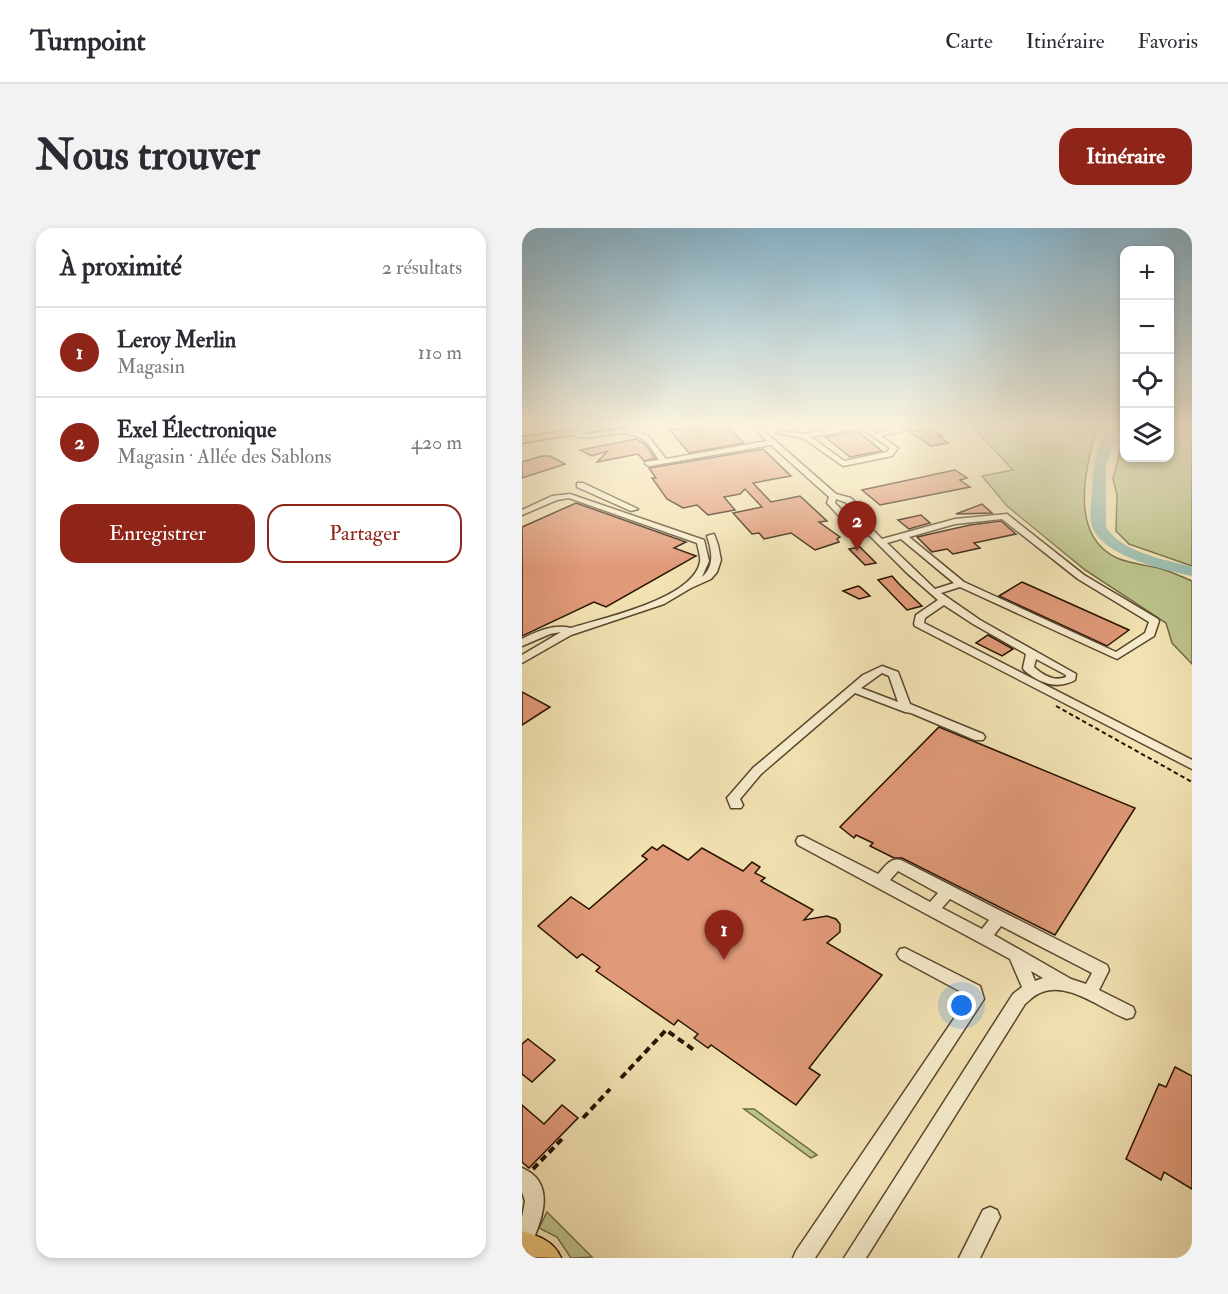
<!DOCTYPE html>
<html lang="fr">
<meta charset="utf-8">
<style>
body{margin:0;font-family:"IM FELL Double Pica",serif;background:#f2f2f3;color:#2b2b33}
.controls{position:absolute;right:18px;top:18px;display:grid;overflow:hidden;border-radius:12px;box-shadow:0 3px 9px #0003}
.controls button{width:54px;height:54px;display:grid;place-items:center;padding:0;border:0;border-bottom:2px solid #e1e1e2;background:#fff;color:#2b2b33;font:30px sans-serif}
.you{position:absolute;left:440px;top:778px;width:21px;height:21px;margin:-15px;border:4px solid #fff;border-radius:50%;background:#1a73e8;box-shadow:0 0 0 9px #1a73e833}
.badge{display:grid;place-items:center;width:39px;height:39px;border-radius:50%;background:#8f2418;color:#fff;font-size:20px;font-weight:700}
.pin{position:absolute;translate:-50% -50px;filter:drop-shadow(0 2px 3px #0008)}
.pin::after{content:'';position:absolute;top:32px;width:21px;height:18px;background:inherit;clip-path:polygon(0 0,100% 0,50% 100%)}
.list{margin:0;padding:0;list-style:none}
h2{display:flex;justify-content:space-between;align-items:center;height:78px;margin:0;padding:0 24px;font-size:26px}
h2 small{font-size:20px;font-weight:400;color:#7c7c81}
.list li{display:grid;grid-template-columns:39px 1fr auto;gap:18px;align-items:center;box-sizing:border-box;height:90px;padding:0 24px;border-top:2px solid #e1e1e2}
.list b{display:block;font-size:22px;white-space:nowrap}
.list p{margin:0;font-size:20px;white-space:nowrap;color:#7c7c81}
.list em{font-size:20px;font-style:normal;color:#7c7c81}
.actions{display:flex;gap:12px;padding:18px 24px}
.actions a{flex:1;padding:14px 0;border:2px solid #8f2418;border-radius:18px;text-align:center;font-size:21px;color:#8f2418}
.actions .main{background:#8f2418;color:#fff}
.icon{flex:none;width:33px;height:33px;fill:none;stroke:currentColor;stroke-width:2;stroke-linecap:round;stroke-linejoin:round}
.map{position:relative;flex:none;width:670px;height:1030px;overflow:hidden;border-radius:18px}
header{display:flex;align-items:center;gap:36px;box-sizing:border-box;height:84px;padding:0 30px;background:#fff;border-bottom:2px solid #e1e1e2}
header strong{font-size:28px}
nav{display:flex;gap:33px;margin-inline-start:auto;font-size:21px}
.intro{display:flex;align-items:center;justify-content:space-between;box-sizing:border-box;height:144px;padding:0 36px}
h1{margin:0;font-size:42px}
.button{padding:15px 27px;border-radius:18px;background:#8f2418;color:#fff;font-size:21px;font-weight:700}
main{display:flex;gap:36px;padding:0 36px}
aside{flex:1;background:#fff;border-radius:18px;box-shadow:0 3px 9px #0003}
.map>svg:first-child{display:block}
.green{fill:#bcc38b;stroke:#716a46;stroke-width:1.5}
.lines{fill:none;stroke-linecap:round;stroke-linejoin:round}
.river{fill:#9cbeb1;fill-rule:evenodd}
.building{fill:#e19a79;stroke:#261201;stroke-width:1.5}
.minor-casing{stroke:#59462e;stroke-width:3}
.major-casing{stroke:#261201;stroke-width:3}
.path-far1{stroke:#261201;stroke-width:2;stroke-dasharray:4.5 3;stroke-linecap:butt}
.path{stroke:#261201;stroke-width:4;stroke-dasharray:7 4.5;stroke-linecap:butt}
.minor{fill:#f7edce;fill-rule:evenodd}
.major{fill:#eac27a;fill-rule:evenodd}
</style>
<header>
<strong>Turnpoint</strong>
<nav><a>Carte</a><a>Itinéraire</a><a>Favoris</a></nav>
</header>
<div class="intro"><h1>Nous trouver</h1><a class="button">Itinéraire</a></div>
<main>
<aside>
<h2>À proximité<small>2 résultats</small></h2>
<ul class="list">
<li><span class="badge">1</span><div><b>Leroy Merlin</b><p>Magasin</p></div><em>110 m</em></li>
<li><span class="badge">2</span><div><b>Exel Électronique</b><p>Magasin · Allée des Sablons</p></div><em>420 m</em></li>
</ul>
<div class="actions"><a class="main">Enregistrer</a><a>Partager</a></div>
</aside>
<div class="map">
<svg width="670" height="1030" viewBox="0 0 670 1030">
<rect width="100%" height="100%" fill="#f3e3b3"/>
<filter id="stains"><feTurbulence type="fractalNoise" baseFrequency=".00333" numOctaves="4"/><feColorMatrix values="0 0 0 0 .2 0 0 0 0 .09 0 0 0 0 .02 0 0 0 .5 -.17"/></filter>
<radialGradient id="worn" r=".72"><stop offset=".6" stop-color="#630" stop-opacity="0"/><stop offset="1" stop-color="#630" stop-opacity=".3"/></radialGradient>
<g class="green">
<path d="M448 196H584L575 201C563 239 547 308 595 330 609 336 625 337 640 341 650 344 660 349 670 353V436L650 415 644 395 563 342 485 278 460 248 491 242Z"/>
<polygon points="648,196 670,196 670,338 607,316 594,303 595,267 591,251 602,207 602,230 648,230"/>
<polygon points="222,881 232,881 295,927 289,930"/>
<polygon points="25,984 70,1029 49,1030 35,1009 17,1000"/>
</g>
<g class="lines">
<path class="river" d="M588 196H598L584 239V299C600 325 643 331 670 339V348C642 342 580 328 570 298 567 289 569 276 570 266 570 240 575 218 588 196Z"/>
</g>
<g class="building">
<polygon points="191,196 203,196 222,215 167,225 148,202"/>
<polygon points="408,200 420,208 416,208 426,215 409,218 388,204"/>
<polygon points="335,203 360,223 328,229 303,209"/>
<polygon points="114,211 123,216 133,230 122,233 116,226 75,234 86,223 70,228 58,222"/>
<polygon points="241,221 269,248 231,255 249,274 278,268 305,293 297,294 318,309 315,311 317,314 293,322 269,305 242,311 237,305 230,306 211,285 240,279 223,261 218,266 202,269 213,282 186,287 175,277 161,280 145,271 130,250 134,250 127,240"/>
<polygon points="20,228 28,228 43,236 0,250 0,234"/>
<polygon points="433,242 445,250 438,252 448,259 358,277 340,262"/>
<polygon points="54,275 164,314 152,320 174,328 84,379 72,374 0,408 0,299"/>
<polygon points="460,276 470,285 434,286"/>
<polygon points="399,287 408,295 387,301 376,292"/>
<polygon points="479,293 494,306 452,315 458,320 431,326 425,321 410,324 395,309 448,297"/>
<polygon points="338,319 354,335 343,337 327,321"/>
<polygon points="370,348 377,356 400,378 385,382 356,352"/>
<polygon points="500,354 607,402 585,418 477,368"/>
<polygon points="336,358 338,359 348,368 337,371 321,363"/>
<polygon points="466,407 491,421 480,428 454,415"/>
<polygon points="0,464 28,479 0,497"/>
<polygon points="417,499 613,580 533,707 380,630 372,630 348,618 351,615 334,607 332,610 318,599"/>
<polygon points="141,617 166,632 180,620 221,643 230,634 238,639 233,645 243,650 239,653 291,682 282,692 305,688 314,691 318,696 318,704 305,715 360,747 287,840 298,847 274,877 189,817 186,820 172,810 176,806 156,792 152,797 74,743 78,739 60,726 55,730 16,698 49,669 67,681 125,631 120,628 130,619 135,622"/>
<polygon points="6,811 33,832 10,854 0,846 0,816"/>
<polygon points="653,839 670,848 670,961 642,944 639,952 604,931 637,856 644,859"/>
<polygon points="0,877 22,896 40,877 56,890 7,940 0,934"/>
</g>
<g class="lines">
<g class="minor-casing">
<g id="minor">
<path d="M107 196H113L111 202 126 208 144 231 245 213 227 196H234L314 266 329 270 342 283 337 288 360 311 433 291 485 286 562 347 636 391 637 393 632 408 595 431 438 359 419 365 458 392 554 446 553 452C535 462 517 455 502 442L501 440 504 426 451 396 422 377 403 390 402 395 670 532V541L393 398 392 396 394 387 416 372 385 345 330 290 318 289 305 275 307 269 249 217 127 238 123 236 124 234 137 232C132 225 127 214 119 210 96 197 68 218 45 205L48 203 65 206 104 201ZM314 271 323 274 333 283 330 285H323L313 275ZM480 291 556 351 627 394 623 405 594 424 442 354 387 309 433 296ZM379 311 432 355 413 361 365 315ZM514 431 544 447V449C532 454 521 447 512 439Z"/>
<polygon points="282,196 289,196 293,200 288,201"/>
<path d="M334 196H341L354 205 379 200 375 196H382L388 201 359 208 376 220 370 228 321 238 281 210 254 205 257 203 283 206ZM339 200 368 220 365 224 322 233 289 209Z"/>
<polygon points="55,255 61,255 116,281 109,283 55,259"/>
<path d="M48 266 182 312 187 333 180 349C193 337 190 323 185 308L192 306 196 317 199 332 195 344 189 351 169 360 142 376 49 407 0 435V427L39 404 28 406 0 418V411C16 403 31 396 49 400 81 390 171 371 178 334 179 329 176 321 175 315L47 270 35 272 0 287V282L30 268Z"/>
<path d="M360 438 376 444 388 476 461 506 463 509 461 512H453L389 485 383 484 333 465 239 546 218 571 221 577 219 580H209L205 570 231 540 341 447ZM360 445 367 448 376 474 339 460Z"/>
<path d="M281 608 356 646C363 639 368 629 379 632L585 737 587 742 577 762 611 779 613 784 611 789 605 791C580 782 546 752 518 765 512 767 508 772 503 776L344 1030H322L491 766 500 759 488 731 276 617 274 613 276 609ZM376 643 416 665 408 674 368 652ZM428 671 467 692 460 701 420 680ZM479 698 570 745 564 756 549 751 472 707ZM509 743 521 750 513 753Z"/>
<polygon points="383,720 458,758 462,771 293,1030 271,1030 274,1023 446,770 445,767 378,731 375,726 378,721"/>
<path d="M0 940C37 956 18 996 7 1022L0 1025V990L3 973 0 964Z"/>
<polygon points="468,979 475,982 478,989 458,1030 437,1030 461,982"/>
</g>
</g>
<g class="major-casing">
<g id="major">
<polygon points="94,196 113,196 0,215 0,209"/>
<path d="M0 1003C16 1008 32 1013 39 1030L0 1029Z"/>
</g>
</g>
<polyline class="path-far1" points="534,478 670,554"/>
<g class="path">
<polyline points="99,850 144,802 172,822"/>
<polyline points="61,890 88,861"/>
<polyline points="11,941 43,908"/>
</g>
<use href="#minor" class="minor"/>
<use href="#major" class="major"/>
</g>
<linearGradient id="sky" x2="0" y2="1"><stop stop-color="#89b8d2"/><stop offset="0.58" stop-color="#faf2dd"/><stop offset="1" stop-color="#faf2dd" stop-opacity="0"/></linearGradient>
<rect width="670" height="340" fill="url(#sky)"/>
<rect width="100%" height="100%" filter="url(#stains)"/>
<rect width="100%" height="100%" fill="url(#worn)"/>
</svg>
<div class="controls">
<button>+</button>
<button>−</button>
<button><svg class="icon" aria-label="locate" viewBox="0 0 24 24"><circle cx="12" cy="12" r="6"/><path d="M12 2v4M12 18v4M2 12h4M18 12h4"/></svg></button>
<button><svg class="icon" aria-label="layers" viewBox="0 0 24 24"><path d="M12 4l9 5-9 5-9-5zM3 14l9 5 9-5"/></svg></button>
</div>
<div class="you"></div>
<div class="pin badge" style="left:202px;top:732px">1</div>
<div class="pin badge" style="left:335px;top:323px">2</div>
</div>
</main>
